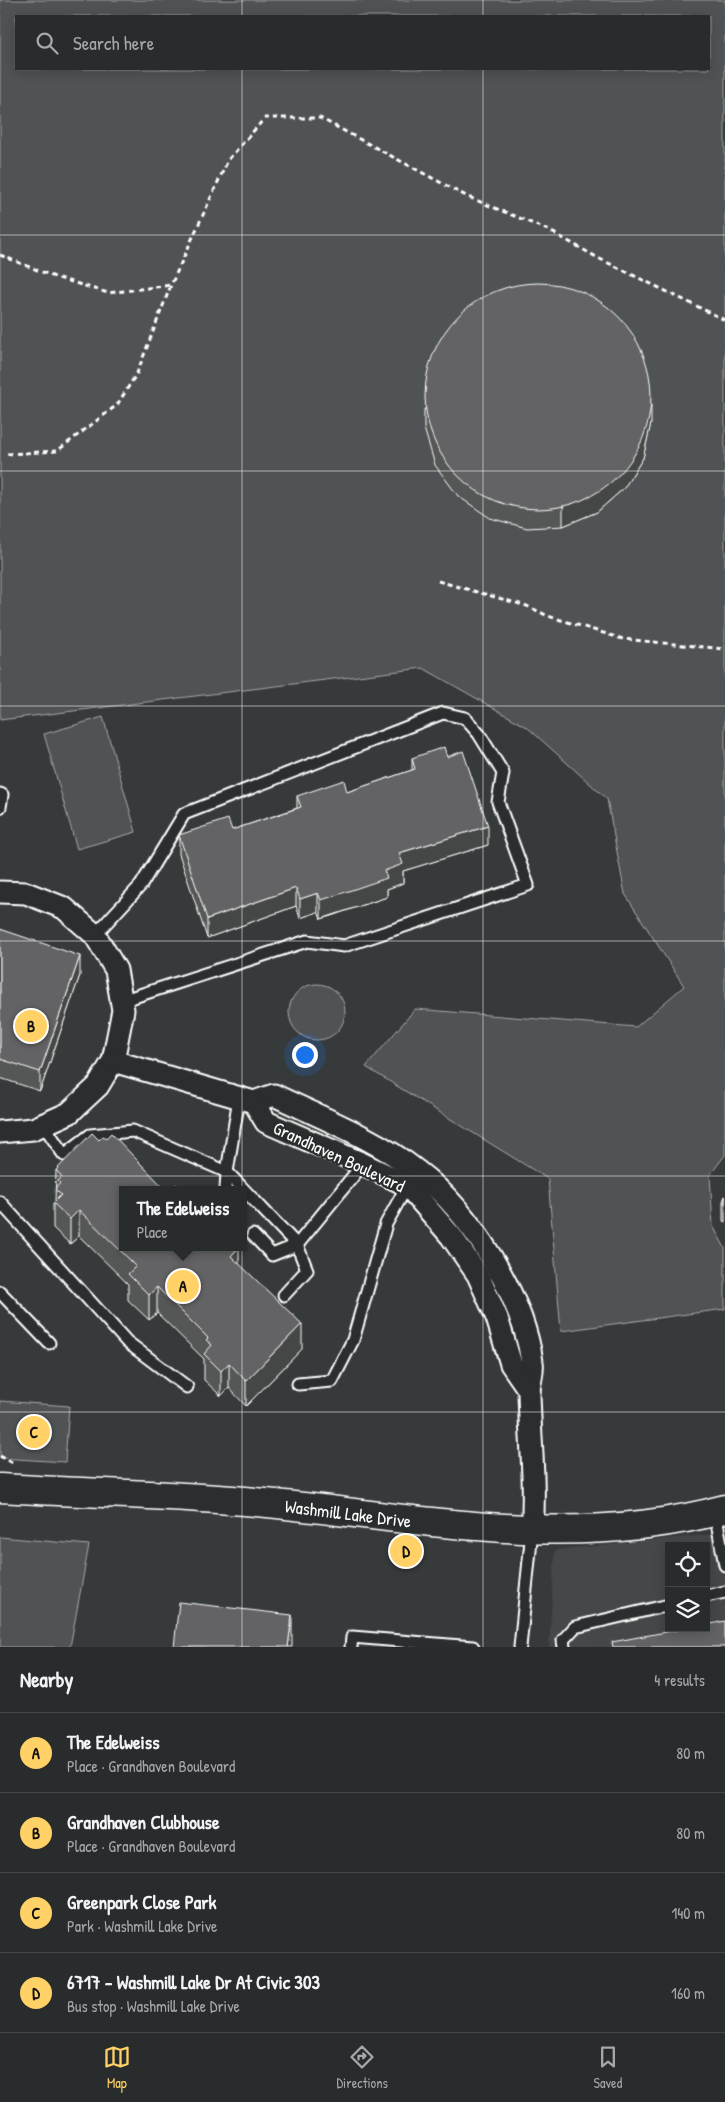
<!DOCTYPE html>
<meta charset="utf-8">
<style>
body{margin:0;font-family:"Patrick Hand",sans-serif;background:#353838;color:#f1f3f6}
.controls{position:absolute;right:15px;bottom:15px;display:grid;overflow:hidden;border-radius:0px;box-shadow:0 2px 12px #0003}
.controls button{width:45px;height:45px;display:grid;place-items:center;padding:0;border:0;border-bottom:1px solid #454848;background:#292c2c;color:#f1f3f6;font:25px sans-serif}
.you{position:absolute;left:304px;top:1054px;width:18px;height:18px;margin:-12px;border:4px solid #fff;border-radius:50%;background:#1a73e8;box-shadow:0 0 0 8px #1a73e833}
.badge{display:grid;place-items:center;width:32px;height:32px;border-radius:50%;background:#ffd166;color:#111;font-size:16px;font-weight:700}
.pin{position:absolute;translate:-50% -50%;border:2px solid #fff;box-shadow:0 1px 5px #0006}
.popup{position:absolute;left:119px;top:1186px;width:128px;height:65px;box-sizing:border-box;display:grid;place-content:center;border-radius:0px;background:#292c2c;filter:drop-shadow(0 1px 4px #0005);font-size:16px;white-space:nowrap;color:#a5a7a9}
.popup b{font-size:19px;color:#f1f3f6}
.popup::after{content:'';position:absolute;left:50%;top:100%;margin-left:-10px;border:10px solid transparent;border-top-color:#292c2c}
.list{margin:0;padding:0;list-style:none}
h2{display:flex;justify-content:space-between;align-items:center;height:65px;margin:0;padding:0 20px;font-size:21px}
h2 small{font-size:16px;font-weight:400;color:#a5a7a9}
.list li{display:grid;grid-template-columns:32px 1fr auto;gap:15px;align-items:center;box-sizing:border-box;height:80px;padding:0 20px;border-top:1px solid #454848}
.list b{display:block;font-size:19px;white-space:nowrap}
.list p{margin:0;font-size:16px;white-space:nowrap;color:#a5a7a9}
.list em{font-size:16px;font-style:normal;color:#a5a7a9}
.icon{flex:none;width:28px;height:28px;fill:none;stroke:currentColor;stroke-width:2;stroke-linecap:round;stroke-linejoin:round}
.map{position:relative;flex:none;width:725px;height:1647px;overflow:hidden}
.search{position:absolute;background:#292c2c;box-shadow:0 2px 12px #0003;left:15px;right:15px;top:15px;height:55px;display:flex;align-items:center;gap:12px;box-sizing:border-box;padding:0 18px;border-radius:0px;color:#a5a7a9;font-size:19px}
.sheet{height:385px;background:#292c2c}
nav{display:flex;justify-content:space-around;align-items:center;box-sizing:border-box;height:70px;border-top:1px solid #454848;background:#292c2c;font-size:14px;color:#a5a7a9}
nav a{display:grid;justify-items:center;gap:2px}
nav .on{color:#ffd166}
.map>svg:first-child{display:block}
.built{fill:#444748;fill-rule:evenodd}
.green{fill:#505354;stroke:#a8a9aa;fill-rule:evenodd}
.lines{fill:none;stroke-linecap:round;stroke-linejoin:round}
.service-casing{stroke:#fff;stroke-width:15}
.minor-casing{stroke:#fff;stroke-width:25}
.tertiary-casing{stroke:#fff;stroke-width:31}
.path{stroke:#fff;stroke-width:3;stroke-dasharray:5 4;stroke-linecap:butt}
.service{stroke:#2a2d2e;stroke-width:11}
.minor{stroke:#2a2d2e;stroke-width:21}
.tertiary{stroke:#2a2d2e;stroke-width:28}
.wall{fill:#555657;stroke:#fff}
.shaded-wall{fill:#454647;stroke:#fff}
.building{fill:#636465;stroke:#fff}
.grid{fill:none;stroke:#fff;stroke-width:1;stroke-opacity:0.55}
.labels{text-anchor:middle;stroke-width:4.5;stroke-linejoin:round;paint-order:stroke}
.street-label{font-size:18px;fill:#fff;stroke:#2a2d2e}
</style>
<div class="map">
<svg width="725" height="1647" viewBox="0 0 725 1647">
<rect width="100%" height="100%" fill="#373a3b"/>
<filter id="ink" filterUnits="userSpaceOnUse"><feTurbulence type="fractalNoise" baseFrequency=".02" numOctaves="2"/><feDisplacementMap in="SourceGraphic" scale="10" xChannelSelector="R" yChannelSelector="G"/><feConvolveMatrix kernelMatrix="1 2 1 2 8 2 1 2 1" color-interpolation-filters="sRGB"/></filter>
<g filter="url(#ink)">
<path class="built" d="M725 1533V1647H549L555 1550ZM669 1546H706V1628H669Z"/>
<g class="green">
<path d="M0 0H725V1155L710 1175 713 1226 725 1248V1309L561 1331 548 1179 366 1067 415 1009 636 1027 684 986 625 894 607 799 527 727 423 668 0 720ZM16 16H709V69H16Z"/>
<polygon points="103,717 136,832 77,849 44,734"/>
<circle cx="317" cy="1012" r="28"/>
<polygon points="0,1401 69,1406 65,1462 0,1458"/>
<polygon points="0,1537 89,1545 70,1647 0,1647"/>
</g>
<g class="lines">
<g class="service-casing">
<g id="service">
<polyline points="0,794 2,795 0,807"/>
<polyline points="95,935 141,885 184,814 443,713 465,718 479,734 503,773 498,802 528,885 344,946 307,941 121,1001"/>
<polyline points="43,1124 64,1155 90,1135 133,1131 227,1172 297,1245 307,1270 284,1295"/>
<polyline points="226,1190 227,1172 239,1098"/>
<polyline points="0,1202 127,1342 187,1387"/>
<polyline points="253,1235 272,1255 297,1245 363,1164"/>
<polyline points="0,1292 49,1343"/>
<polyline points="298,1384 332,1381 353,1340 386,1224 409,1182"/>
<polyline points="715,1512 725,1565"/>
<polyline points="706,1596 725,1592"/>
<polyline points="351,1647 352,1637 473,1647"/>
<polyline points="520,1647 532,1531"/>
<polyline points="564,1647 563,1640 575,1627 669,1605"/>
</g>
</g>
<g class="minor-casing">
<g id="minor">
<polyline points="0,892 26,893 64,908 95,935 116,970 123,1010 113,1061 98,1086 69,1113 33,1129 0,1132"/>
<path d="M113 1061 254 1102 274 1095C322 1118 375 1138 417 1171 470 1211 523 1296 532 1362 534 1371 529 1382 529 1392 530 1439 536 1484 532 1531"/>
<polyline points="254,1102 266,1122 363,1164 407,1185 451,1236 478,1275 497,1318 511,1364 529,1390"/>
</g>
</g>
<g class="tertiary-casing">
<path id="tertiary" d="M0 1488C82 1493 164 1494 245 1501 408 1515 562 1553 725 1509"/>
</g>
<g class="path">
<polyline points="0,255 52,276 108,293 171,285"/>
<polyline points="7,454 57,451 117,405 137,373 171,285 228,160 265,118 320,118 466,196 548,230 600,259 725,320"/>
<polyline points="438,581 527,606 548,616 623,639 725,649"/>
<polyline points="0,1456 15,1464"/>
</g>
<use href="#service" class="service"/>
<use href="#minor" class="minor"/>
<use href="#tertiary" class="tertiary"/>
</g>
<g class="wall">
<polygon points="424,409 651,423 643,458 624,488 597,512 563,526 527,528 490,518 458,496 435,465 424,428"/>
<polygon points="447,757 488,845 403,871 403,883 387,889 387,897 331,916 321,919 318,912 300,918 296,906 207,938 179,854 179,835 232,830 297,808 297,796 347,792 412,770 412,758"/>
<polygon points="0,929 80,975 40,1091 0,1078"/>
<polygon points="99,1140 166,1190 239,1264 302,1349 246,1406 229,1388 221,1396 204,1380 204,1359 157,1313 149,1320 128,1300 128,1284 79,1236 70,1244 53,1228 53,1203 55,1201 56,1170"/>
<polygon points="725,1196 725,1222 723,1221 723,1202"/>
</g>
<g class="shaded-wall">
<polygon points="651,404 651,423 643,458 624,488 597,512 563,526 563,507"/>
<polygon points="488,826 488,845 403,871 403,883 387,889 387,897 321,919 321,900 384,871 399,853"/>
<polygon points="296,888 296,906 207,938 207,919"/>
<polygon points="318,893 318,912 300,918 300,899"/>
<polygon points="80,956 80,975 40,1091 40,1072"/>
<polygon points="79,1210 79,1236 70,1244 70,1219"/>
<polygon points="239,1247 239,1272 231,1256"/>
<polygon points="157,1287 157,1313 149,1320 149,1295"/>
<polygon points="302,1324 302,1349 246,1406 246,1381"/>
<polygon points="229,1363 229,1388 221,1396 221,1371"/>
<polygon points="292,1615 292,1647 288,1647"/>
</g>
<g class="building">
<circle cx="538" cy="396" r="113"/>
<polygon points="444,747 447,757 463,751 488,826 399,853 403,864 384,871 387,878 331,897 321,900 318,893 300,899 296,888 207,919 179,835 228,819 232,830 301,807 297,796 344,780 347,792 415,769 412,758"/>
<polygon points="0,929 80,956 40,1072 0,1059"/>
<polygon points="92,1133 99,1140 103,1136 106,1138 111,1133 166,1190 123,1190 123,1247 239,1247 231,1256 302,1324 246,1381 229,1363 221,1371 204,1354 212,1345 206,1340 208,1338 157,1287 149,1295 128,1274 136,1266 79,1210 70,1219 53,1203 61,1195 55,1189 60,1183 58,1181 62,1177 56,1170"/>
<polygon points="176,1184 183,1190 171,1190"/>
<polygon points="725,1196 725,1203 723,1202"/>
<polygon points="179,1602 292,1615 288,1647 174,1647"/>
<polygon points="725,1621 725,1647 613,1647 612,1642 687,1628 706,1628 706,1625"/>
</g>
</g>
<path class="grid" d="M242 0V16M483 0V16M242 69V1647M483 69V1647M0 235H725M0 471H725M0 706H725M0 941H725M0 1176H725M0 1412H725"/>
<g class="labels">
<g class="street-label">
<text transform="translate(339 1157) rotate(25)" y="6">Grandhaven Boulevard</text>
<text transform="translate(348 1514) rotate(7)" y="6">Washmill Lake Drive</text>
</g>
</g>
</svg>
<div class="controls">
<button><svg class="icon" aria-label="locate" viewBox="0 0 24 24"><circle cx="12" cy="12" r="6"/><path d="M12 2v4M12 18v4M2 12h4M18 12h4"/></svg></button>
<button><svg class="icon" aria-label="layers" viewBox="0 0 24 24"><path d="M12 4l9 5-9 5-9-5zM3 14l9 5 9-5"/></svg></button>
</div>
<div class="you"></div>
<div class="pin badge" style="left:183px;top:1286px">A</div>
<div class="popup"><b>The Edelweiss</b>Place</div>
<div class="pin badge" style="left:31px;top:1026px">B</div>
<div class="pin badge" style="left:34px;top:1432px">C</div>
<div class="pin badge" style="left:406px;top:1551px">D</div>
<div class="search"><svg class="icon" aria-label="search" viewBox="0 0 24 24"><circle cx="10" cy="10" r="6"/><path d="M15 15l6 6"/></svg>Search here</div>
</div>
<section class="sheet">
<h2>Nearby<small>4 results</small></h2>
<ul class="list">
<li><span class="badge">A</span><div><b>The Edelweiss</b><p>Place · Grandhaven Boulevard</p></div><em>80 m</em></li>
<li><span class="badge">B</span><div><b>Grandhaven Clubhouse</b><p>Place · Grandhaven Boulevard</p></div><em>80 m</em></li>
<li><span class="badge">C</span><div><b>Greenpark Close Park</b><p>Park · Washmill Lake Drive</p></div><em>140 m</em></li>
<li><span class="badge">D</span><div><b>6717 - Washmill Lake Dr At Civic 303</b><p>Bus stop · Washmill Lake Drive</p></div><em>160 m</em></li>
</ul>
</section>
<nav>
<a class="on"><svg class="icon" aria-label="map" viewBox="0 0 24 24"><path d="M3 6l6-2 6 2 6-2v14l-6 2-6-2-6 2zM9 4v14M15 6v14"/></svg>Map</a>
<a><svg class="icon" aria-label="directions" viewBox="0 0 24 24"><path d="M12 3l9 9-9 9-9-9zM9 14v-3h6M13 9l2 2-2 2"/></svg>Directions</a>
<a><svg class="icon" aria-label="saved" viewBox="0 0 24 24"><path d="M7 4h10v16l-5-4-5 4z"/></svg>Saved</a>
</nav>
